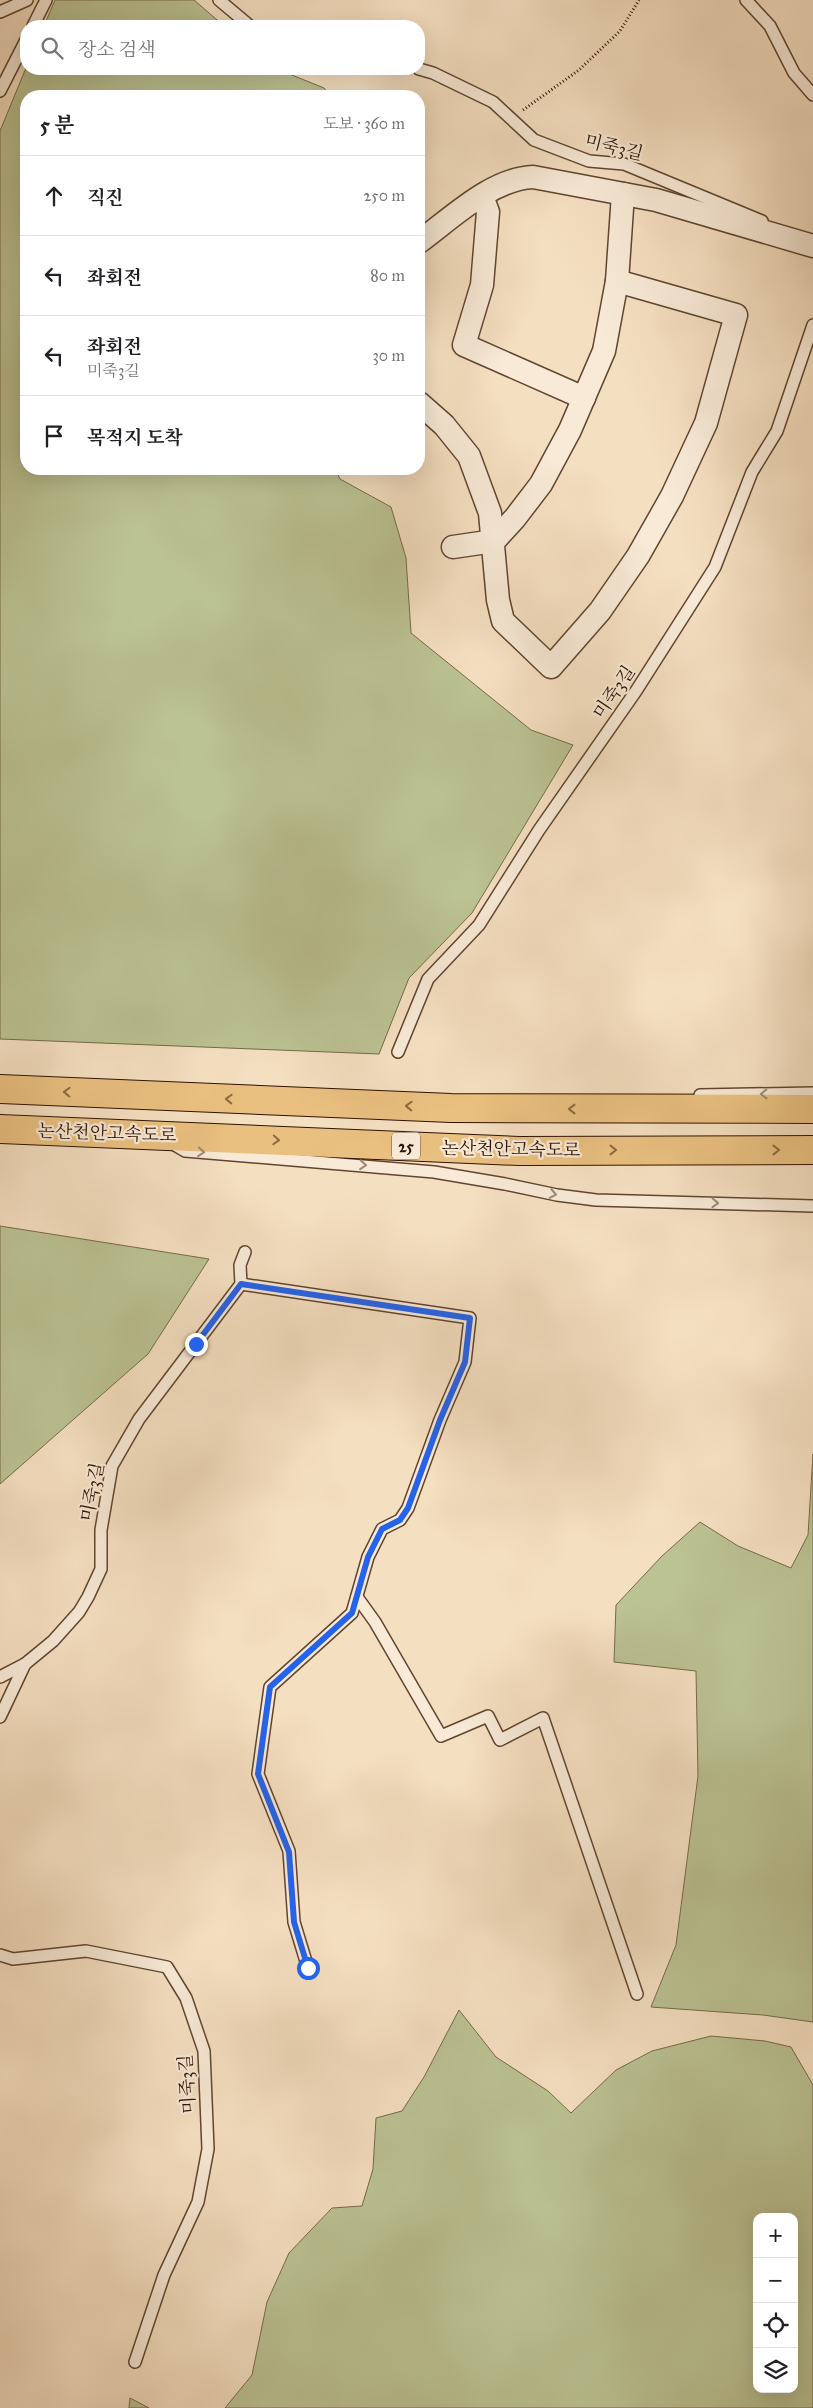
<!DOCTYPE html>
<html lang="ko">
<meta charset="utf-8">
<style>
body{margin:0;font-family:"IM FELL Great Primer","Noto Serif KR",serif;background:#f6f6f6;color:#202124}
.controls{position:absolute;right:15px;bottom:15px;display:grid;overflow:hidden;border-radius:10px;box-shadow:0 5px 20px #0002}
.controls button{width:45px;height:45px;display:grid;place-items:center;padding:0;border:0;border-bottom:1px solid #e0e0e0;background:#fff;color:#202124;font:25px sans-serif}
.stop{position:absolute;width:15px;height:15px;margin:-11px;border:4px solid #2563eb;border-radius:50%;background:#fff}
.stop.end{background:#2563eb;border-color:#fff;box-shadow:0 1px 5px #0008}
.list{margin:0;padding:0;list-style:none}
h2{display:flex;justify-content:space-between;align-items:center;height:65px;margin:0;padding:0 20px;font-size:21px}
h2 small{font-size:16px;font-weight:400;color:#757577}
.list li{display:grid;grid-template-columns:32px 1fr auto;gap:15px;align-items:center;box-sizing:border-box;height:80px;padding:0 20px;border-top:1px solid #e0e0e0}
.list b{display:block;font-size:19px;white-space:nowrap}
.list p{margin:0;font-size:16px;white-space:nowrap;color:#757577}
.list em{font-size:16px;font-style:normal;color:#757577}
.icon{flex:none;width:28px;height:28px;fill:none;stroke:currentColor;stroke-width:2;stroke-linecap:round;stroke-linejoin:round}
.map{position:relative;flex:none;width:813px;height:2408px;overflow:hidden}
.search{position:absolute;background:#fff;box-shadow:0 5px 20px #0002;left:20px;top:20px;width:405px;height:55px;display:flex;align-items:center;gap:12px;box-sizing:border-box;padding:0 18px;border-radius:20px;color:#757577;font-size:19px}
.panel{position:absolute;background:#fff;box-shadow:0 5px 20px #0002;left:20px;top:90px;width:405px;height:385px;border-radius:20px}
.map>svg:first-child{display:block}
.green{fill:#bbc293;stroke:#746a4a;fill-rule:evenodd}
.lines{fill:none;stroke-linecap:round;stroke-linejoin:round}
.service-casing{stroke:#604530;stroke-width:14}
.minor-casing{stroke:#604530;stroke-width:25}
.motorway-casing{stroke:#2e1200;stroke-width:30}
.path{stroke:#2e1200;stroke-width:3;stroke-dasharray:1 2.5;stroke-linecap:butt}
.service{stroke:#f8ead7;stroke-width:11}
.minor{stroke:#f8ead7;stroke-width:22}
.motorway{stroke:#eac080;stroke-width:28}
.oneway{stroke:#8c6940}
.oneway2{stroke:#9d8976}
.route{stroke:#2563eb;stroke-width:6}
.labels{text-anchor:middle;stroke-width:4.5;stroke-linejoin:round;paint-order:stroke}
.shield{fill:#f8ead7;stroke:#6b5340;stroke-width:1}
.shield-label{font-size:16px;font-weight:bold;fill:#2e1200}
.street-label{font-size:18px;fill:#2e1200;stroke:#f8ead7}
</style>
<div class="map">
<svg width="813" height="2408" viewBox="0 0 813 2408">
<rect width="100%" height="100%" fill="#f5dfc1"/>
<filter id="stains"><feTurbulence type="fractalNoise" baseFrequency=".004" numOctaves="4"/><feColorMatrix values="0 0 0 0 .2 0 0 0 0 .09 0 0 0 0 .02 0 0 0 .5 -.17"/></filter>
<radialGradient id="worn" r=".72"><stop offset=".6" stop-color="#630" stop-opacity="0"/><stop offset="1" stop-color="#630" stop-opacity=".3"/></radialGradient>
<g class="green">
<polygon points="55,0 194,0 224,26 44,26"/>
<polygon points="26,68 277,69 324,88 331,96 26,96 26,469 335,469 340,479 391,507 406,558 411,633 531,730 573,745 472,913 409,978 379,1054 0,1039 0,131"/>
<polygon points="0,1226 209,1259 148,1354 0,1484"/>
<polygon points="813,1454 813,2022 763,2015 651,2007 676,1945 698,1776 696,1671 614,1662 616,1605 662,1556 700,1522 738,1546 791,1568 808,1535"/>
<path d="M459 2010 496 2057 548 2091 571 2113 616 2070 652 2051 711 2036 765 2041 791 2047 813 2085V2408H225L252 2375 267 2302 289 2253 332 2208 362 2206 373 2169 376 2118 402 2111 424 2077ZM757 2217H794V2389H757Z"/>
<polygon points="130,2398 149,2408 129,2408"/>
</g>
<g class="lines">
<g class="service-casing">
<g id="service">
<polyline points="219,0 250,26"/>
<polyline points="746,0 770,26 794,73 813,95"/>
<polyline points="0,12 27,0"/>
<polyline points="33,26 46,0"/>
<polyline points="419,69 433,73 493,102 534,140 589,161 624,164 762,221"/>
<polyline points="0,91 26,40"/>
<polyline points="398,1052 428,979 479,925 539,830 636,691 715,567 752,472 777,431 813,325"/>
<polyline points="700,1095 813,1093"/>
<polyline points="173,1144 185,1151 434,1172 505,1184 557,1195 596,1200 813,1206"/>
<polyline points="241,1284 470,1318 465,1362 440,1420 408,1508 400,1520 382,1529 368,1557 352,1613 270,1687 258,1774 289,1851 294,1922 308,1968"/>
<polyline points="357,1597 375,1622 441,1736 488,1716 500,1740 543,1718 637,1994"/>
<polyline points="0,1677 25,1664"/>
<polyline points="0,1717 25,1664 53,1641 79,1612 88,1597 101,1569 101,1530 112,1466 139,1419 241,1284 240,1265 245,1252"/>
<polyline points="0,1955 13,1959 86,1951 167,1967 186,1998 204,2051 208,2149 198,2202 164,2275 135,2362"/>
</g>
</g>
<g class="minor-casing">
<g id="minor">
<polyline points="482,196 488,212 482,285 464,345 584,398"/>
<path d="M419 242C452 218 491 179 533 177L656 200 813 246"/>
<polyline points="419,403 444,425 469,456 490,513 498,600 503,621 551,667 600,611 638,556 672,496 706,423 736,315 617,281"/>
<polyline points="453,547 494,541 515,518 541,484 570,430 604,351 617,281 623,194"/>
</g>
</g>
<g class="motorway-casing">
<g id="motorway">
<polyline points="0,1089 451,1108 813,1109"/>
<polyline points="0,1129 519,1151 813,1150"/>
</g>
</g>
<polyline class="path" points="523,110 579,70 620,31 639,0"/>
<use href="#service" class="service"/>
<use href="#minor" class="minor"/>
<use href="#motorway" class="motorway"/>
</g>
<defs><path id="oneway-chevron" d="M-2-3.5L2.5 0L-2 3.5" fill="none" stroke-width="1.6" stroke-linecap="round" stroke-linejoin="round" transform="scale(1.25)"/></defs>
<g class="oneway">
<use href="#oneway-chevron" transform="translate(67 1092) rotate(-178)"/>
<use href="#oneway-chevron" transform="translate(229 1099) rotate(-178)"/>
<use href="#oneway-chevron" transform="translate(409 1106) rotate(-178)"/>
<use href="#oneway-chevron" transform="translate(572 1109) rotate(-180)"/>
<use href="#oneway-chevron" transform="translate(276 1140) rotate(3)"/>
<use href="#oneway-chevron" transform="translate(613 1150)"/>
<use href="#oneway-chevron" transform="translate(776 1150)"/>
</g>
<g class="oneway2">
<use href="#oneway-chevron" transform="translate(764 1094) rotate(179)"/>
<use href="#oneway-chevron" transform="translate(201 1152) rotate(5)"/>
<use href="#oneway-chevron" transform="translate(363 1165) rotate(5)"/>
<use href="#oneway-chevron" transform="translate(553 1194) rotate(11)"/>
<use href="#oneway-chevron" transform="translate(715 1203) rotate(2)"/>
</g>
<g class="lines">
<polyline class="route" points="196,1344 241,1284 470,1318 465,1362 440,1420 408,1508 400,1520 382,1529 368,1557 352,1613 270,1687 258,1774 289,1852 294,1922 308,1968"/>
</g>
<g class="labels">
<rect class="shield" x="392" y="1132.5" width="28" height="27" rx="4"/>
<g class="shield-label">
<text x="406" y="1152">25</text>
</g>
<g class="street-label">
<text transform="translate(614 147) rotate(14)" y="6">미죽3길</text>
<text transform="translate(614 692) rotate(-56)" y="6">미죽3길</text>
<text transform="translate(107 1133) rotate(2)" y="6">논산천안고속도로</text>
<text transform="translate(511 1149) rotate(1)" y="6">논산천안고속도로</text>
<text transform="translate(92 1492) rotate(-79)" y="6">미죽3길</text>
<text transform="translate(187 2084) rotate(-94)" y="6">미죽3길</text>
</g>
</g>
<rect width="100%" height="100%" filter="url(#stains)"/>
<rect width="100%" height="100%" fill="url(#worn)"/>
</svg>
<div class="controls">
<button>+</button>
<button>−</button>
<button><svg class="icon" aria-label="locate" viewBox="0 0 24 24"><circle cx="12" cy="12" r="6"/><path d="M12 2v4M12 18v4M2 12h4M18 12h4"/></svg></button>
<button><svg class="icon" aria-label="layers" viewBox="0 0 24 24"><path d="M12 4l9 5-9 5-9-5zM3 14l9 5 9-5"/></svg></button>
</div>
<div class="stop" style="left:308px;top:1968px"></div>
<div class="stop end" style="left:196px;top:1344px"></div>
<div class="search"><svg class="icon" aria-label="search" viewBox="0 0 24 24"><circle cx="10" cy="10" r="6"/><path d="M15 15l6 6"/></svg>장소 검색</div>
<section class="panel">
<h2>5 분<small>도보 · 360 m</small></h2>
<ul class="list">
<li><svg class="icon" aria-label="ahead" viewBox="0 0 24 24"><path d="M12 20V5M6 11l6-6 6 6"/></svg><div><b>직진</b></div><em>250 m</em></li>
<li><svg class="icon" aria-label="left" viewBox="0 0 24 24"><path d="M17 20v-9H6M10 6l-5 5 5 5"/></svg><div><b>좌회전</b></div><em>80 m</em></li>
<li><svg class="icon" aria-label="left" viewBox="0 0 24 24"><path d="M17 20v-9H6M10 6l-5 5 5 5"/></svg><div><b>좌회전</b><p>미죽3길</p></div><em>30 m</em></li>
<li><svg class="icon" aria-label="arrive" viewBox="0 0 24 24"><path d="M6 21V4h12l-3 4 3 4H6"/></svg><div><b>목적지 도착</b></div></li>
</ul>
</section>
</div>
